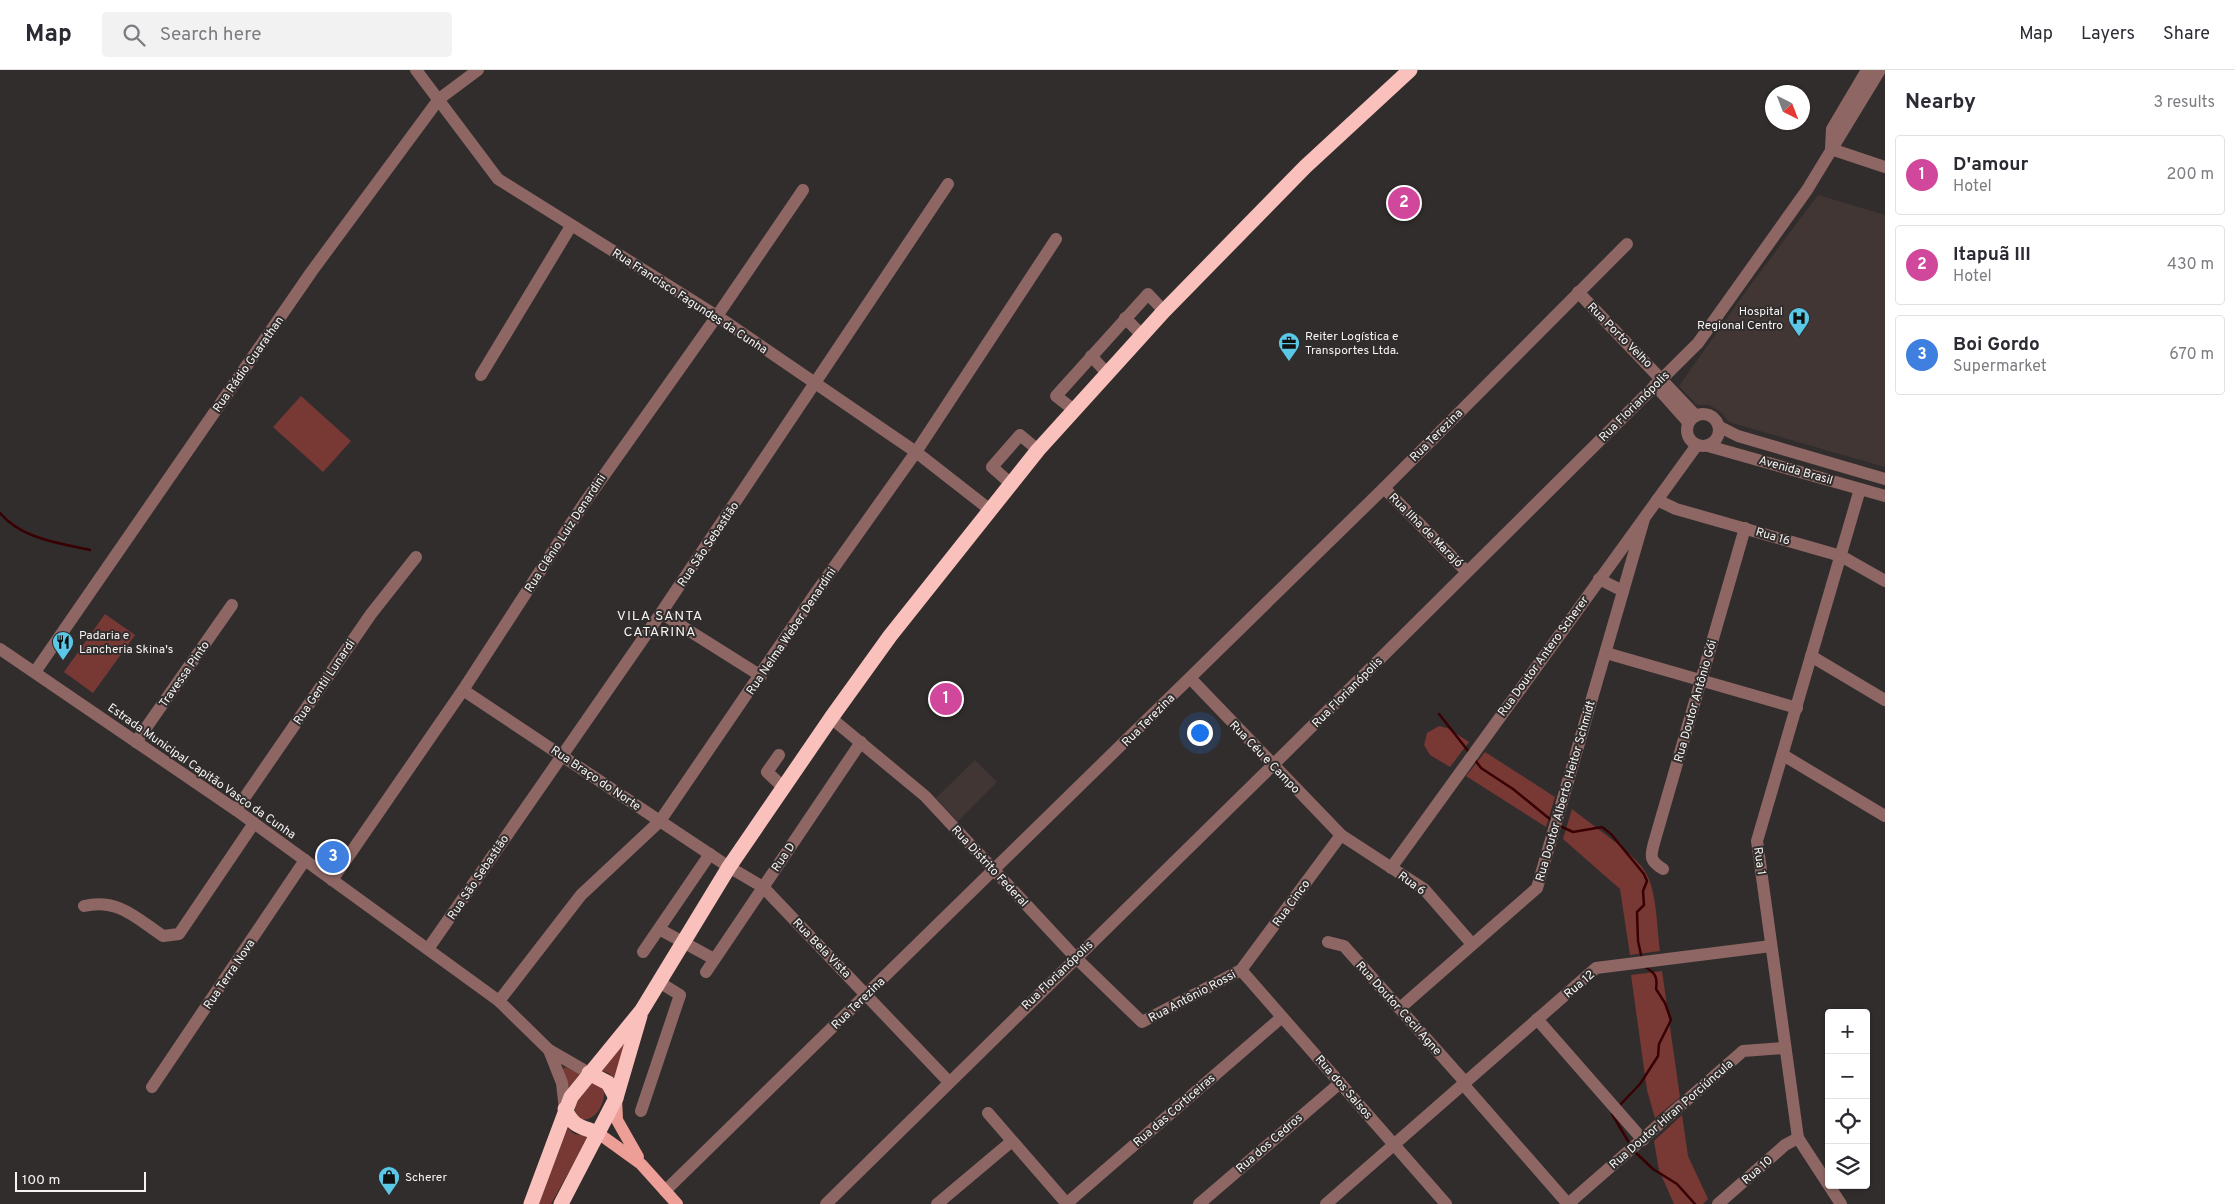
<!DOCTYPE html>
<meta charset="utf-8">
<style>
body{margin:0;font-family:Overpass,sans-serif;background:#f2f2f3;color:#2b2b33}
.controls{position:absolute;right:15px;bottom:15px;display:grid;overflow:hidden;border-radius:5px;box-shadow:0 1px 4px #0004}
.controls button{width:45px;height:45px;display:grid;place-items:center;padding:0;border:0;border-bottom:1px solid #e1e1e2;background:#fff;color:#2b2b33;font:25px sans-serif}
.compass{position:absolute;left:1765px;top:15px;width:45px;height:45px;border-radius:50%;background:#fff;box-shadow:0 1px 4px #0004;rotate:138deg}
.scale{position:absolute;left:15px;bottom:12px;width:131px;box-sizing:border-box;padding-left:5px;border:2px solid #f6f3f3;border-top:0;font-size:14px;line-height:18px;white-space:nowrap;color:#f6f3f3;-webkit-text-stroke:4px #322d2d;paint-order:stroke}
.you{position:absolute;left:1199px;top:662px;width:18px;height:18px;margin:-12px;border:4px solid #fff;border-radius:50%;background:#1a73e8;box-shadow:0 0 0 8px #1a73e833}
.badge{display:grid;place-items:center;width:32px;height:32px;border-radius:50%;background:#d93025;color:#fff;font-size:16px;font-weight:700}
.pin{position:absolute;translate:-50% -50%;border:2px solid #fff;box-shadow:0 1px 5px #0006}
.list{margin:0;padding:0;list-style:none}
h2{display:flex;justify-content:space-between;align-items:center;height:65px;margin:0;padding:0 20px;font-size:21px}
h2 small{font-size:16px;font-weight:400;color:#7c7c81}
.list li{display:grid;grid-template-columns:32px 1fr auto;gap:15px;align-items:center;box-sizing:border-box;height:80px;margin:0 10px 10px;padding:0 10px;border:1px solid #e1e1e2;border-radius:5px}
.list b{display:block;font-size:19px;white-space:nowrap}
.list p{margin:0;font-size:16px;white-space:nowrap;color:#7c7c81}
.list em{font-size:16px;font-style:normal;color:#7c7c81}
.icon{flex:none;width:28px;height:28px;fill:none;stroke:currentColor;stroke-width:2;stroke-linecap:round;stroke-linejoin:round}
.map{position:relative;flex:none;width:1885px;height:1134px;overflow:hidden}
header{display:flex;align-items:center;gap:30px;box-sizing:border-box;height:70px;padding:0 25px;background:#fff;border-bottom:1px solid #e1e1e2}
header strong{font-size:24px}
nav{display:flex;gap:28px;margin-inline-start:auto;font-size:18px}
.search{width:350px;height:45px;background:#f2f2f3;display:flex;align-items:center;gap:12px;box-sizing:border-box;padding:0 18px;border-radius:5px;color:#7c7c81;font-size:19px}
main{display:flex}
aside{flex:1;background:#fff}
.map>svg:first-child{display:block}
.built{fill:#413634}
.green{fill:#783935}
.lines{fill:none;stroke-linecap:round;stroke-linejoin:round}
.stream{stroke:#380002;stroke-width:2.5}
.minor{stroke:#8e6764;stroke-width:12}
.major{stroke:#ed9e97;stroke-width:12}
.highway{stroke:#fac0bb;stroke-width:15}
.labels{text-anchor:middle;stroke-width:4;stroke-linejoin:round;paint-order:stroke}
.street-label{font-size:12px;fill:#f6f3f3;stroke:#322d2d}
.poi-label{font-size:12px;fill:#f6f3f3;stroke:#322d2d;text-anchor:start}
.neighbourhood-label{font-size:14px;letter-spacing:1px;fill:#f6f3f3;stroke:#322d2d}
</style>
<header>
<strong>Map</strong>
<div class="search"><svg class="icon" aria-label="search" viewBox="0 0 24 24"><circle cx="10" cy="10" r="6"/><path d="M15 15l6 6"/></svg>Search here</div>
<nav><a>Map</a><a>Layers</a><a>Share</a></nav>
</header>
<main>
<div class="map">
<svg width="1885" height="1134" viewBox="0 0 1885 1134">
<rect width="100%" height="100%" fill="#322d2d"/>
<g class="built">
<polygon points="1818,125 1885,145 1885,397 1729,352 1721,342 1709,335 1697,335 1679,316 1749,217"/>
<polygon points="975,690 997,712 958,751 936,728"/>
</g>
<g class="green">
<polygon points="301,326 351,371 323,402 273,357"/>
<polygon points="105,544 135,565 93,623 64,602"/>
<polygon points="1439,656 1447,658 1469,672 1450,697 1430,685 1424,675 1427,663"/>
<polygon points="1485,682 1555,727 1546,757 1466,706"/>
<path d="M1572 739C1590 754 1639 786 1647 805 1657 825 1657 859 1660 881L1630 885 1620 819 1563 769Z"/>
<polygon points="1662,901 1680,1027 1655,1048 1647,1020 1631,905"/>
<polygon points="636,948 614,1008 608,1003 598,999"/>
<polygon points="565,997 580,1004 568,1018 563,999"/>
<path d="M594 1012 604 1019C606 1033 595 1053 580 1049L575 1041 576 1032 591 1013Z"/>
<polygon points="1682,1045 1688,1086 1708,1129 1703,1134 1674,1134 1659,1100 1654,1071"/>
<polygon points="568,1058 574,1064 589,1066 551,1134 538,1134"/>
</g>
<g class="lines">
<g class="stream">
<path d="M0 443C22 469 59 473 90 480"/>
<polyline points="1439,644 1469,682"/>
<polyline points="1475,690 1481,698 1513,719 1551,750"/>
<polyline points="1560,756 1573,762 1602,757 1611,764 1644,804 1647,811 1643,821 1644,835 1637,842 1638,871 1642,889"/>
<path d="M1619 1036 1640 1014 1658 986 1659 974 1671 950 1665 933 1656 919C1658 906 1655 903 1644 896"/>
<polyline points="1613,1042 1612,1044 1631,1076"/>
<polyline points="1635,1082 1653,1099 1677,1114 1695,1134"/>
</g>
<g class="minor">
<polyline points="416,0 498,109 717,246 916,382 989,439"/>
<polyline points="1831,79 1832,59 1867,0"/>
<polyline points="1831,79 1885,97"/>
<polyline points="1578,222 1696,346"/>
<polyline points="1125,248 1142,265"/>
<polyline points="1091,286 1107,303"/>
<polyline points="481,305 571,156"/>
<polyline points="1655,315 1688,352"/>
<polyline points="1074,340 1056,326 1148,224 1164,241"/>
<circle cx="1703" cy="360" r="16"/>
<polyline points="1720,357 1738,366 1885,409"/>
<polyline points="1708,376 1885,426"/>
<polyline points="1010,413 992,397 1020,365 1038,380"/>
<polyline points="1384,418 1467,502"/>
<polyline points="1657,430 1676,439 1841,486 1885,511"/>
<polyline points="1599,509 1623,521"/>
<polyline points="661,543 761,606"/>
<polyline points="0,579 236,740 499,931 549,980 589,1003"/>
<polyline points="1606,583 1797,638"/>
<polyline points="1811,586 1885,630"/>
<polyline points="35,602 312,201 439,29 478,0"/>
<polyline points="1190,608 1341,765 1424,819 1472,874"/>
<polyline points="463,620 729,797 763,817 949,1012"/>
<polyline points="831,648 925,726 1076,888 1142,952 1241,900 1341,765"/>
<polyline points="136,672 232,535"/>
<polyline points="779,685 767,702 783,717"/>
<polyline points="1783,685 1885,746"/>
<polyline points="236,740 371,544 416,487"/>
<polyline points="1391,798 1697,375"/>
<path d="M1663 799C1650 791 1650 787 1654 773L1745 458"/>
<polyline points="332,810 463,620 583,435 717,246 803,120"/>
<path d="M84 836C118 828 136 848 163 866L179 864 254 753"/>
<polyline points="659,859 714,889"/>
<polyline points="1328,872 1344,876 1465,1012"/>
<polyline points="428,879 661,543 948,114"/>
<polyline points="643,882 710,784"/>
<polyline points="1241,900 1446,1134"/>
<polyline points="706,902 861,672"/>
<polyline points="499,931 581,825 660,751 815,524 916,382 1056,169"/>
<polyline points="1400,938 1537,818 1644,449"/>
<polyline points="1537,949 1643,1070"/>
<polyline points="549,980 562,1013 565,1039"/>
<polyline points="1463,1014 1568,1134"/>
<polyline points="152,1017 305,790"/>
<polyline points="641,1041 680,925 659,912"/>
<polyline points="988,1043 1067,1134"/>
<polyline points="665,1121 1384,418 1627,174"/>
<polyline points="826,1134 1273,695 1698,273 1807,120 1880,0"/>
<polyline points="937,1134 1012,1071"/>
<polyline points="1066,1134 1282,947"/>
<polyline points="1199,1134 1340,1013"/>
<polyline points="1326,1134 1596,898 1771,876"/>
<polyline points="1568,1134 1743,981 1785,978"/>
<polyline points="1718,1134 1785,1075 1798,1068"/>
<polyline points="1841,1134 1798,1068 1757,771 1860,419"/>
</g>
<g class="major">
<polyline points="616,1028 617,1050 638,1087"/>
<polyline points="598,1063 641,1094 677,1134"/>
</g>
<g class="highway">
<polyline points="589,1003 608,1013 616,1028"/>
<path d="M565 1039C574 1058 580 1056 598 1063"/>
<polyline points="531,1134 571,1027 642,940 729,797 831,648 890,566 1038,380 1164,241 1305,97 1410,0"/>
<polyline points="561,1134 616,1028 640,946"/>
</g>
</g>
<defs>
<g id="hospital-pin" transform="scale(1.125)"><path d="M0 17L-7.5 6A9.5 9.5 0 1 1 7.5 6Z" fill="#5ac8e6" stroke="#322d2d"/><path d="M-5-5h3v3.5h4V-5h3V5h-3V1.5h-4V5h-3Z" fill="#111"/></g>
<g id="office-pin" transform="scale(1.125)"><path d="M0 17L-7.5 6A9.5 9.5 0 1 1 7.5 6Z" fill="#5ac8e6" stroke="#322d2d"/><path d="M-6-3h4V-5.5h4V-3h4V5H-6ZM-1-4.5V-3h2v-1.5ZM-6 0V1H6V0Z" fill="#111"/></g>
<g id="restaurant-pin" transform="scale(1.125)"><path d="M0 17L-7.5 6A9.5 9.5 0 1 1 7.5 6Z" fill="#5ac8e6" stroke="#322d2d"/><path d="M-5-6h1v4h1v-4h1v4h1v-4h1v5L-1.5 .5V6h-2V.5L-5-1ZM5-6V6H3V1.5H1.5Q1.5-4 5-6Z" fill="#111"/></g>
<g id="shop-pin" transform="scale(1.125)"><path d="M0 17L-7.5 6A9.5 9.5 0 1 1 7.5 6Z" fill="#5ac8e6" stroke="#322d2d"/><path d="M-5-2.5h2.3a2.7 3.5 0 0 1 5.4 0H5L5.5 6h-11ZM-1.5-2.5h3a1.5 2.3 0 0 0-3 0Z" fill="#111"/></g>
</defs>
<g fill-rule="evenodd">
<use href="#hospital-pin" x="1799" y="248"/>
<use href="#office-pin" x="1289" y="273"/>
<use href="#restaurant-pin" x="63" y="572"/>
<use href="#shop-pin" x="389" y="1107"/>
</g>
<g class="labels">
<g class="street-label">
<text transform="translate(690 231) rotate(33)" y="4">Rua Francisco Fagundes da Cunha</text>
<text transform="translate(1620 265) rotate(45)" y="4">Rua Porto Velho</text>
<text transform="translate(248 294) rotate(-55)" y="4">Rua Rádio Guarathan</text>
<text transform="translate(1634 336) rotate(-45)" y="4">Rua Florianópolis</text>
<text transform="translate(1436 365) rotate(-45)" y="4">Rua Terezina</text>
<text transform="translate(1796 400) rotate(16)" y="4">Avenida Brasil</text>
<text transform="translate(1426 460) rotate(45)" y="4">Rua Ilha de Marajó</text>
<text transform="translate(565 463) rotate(-57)" y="4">Rua Clênio Luiz Denardini</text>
<text transform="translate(1773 466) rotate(16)" y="4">Rua 16</text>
<text transform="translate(708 474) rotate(-56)" y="4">Rua São Sebastião</text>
<text transform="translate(791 561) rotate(-56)" y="4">Rua Nelma Weber Denardini</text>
<text transform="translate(1543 586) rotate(-54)" y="4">Rua Doutor Antero Scherer</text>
<text transform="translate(184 604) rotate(-55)" y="4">Travessa Pinto</text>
<text transform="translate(324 612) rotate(-56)" y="4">Rua Gentil Lunardi</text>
<text transform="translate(1347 622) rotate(-45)" y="4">Rua Florianópolis</text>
<text transform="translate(1695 631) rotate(-74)" y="4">Rua Doutor Antônio Gói</text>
<text transform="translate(1148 650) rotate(-45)" y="4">Rua Terezina</text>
<text transform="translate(1265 687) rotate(46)" y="4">Rua Céu e Campo</text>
<text transform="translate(202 701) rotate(35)" y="4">Estrada Municipal Capitão Vasco da Cunha</text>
<text transform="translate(596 708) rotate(34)" y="4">Rua Braço do Norte</text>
<text transform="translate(1565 721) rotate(-74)" y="4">Rua Doutor Alberto Heitor Schmidt</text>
<text transform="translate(783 787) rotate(-56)" y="4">Rua D</text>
<text transform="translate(1760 791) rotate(82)" y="4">Rua 1</text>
<text transform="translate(990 796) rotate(47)" y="4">Rua Distrito Federal</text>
<text transform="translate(478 807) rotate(-56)" y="4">Rua São Sebastião</text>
<text transform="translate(1412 813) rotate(36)" y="4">Rua 6</text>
<text transform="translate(1291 833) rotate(-54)" y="4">Rua Cinco</text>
<text transform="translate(822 878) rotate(46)" y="4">Rua Bela Vista</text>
<text transform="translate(229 904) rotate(-56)" y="4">Rua Terra Nova</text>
<text transform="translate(1057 905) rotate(-44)" y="4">Rua Florianópolis</text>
<text transform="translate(1579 914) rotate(-40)" y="4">Rua 12</text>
<text transform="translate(1192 926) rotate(-28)" y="4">Rua Antônio Rossi</text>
<text transform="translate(858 933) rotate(-44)" y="4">Rua Terezina</text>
<text transform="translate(1399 938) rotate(48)" y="4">Rua Doutor Cecil Agne</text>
<text transform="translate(1344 1017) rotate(49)" y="4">Rua dos Salsos</text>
<text transform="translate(1174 1040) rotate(-41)" y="4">Rua das Corticeiras</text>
<text transform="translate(1671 1044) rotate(-41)" y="4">Rua Doutor Hiran Porciúncula</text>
<text transform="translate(1269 1073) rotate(-41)" y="4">Rua dos Cedros</text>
<text transform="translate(1757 1100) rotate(-41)" y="4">Rua 10</text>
</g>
<g class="poi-label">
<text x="1783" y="245" text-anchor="end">Hospital<tspan x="1783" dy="14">Regional Centro</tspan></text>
<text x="1305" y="270">Reiter Logística e<tspan x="1305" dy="14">Transportes Ltda.</tspan></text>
<text x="79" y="569">Padaria e<tspan x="79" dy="14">Lancheria Skina's</tspan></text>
<text x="405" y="1111">Scherer</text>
</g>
<g class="neighbourhood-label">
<text x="660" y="550">VILA SANTA<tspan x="660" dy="16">CATARINA</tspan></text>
</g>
</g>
</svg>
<div class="controls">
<button>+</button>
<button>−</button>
<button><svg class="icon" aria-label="locate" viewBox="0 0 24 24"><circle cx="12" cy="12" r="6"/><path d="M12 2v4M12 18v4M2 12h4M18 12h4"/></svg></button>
<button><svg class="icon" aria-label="layers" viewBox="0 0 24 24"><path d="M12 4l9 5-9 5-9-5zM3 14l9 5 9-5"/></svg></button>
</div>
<svg class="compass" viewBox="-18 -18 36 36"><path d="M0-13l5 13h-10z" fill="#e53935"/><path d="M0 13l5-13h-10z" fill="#7c7c81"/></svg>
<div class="scale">100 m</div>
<div class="you"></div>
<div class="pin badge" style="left:946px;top:629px;background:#d1479c">1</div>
<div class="pin badge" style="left:1404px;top:133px;background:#d1479c">2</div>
<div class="pin badge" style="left:333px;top:787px;background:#3f7fe0">3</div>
</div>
<aside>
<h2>Nearby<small>3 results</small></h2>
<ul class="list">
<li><span class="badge" style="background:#d1479c">1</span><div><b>D'amour</b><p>Hotel</p></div><em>200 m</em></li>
<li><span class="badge" style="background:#d1479c">2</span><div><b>Itapuã III</b><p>Hotel</p></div><em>430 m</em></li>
<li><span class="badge" style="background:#3f7fe0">3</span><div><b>Boi Gordo</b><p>Supermarket</p></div><em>670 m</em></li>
</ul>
</aside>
</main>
